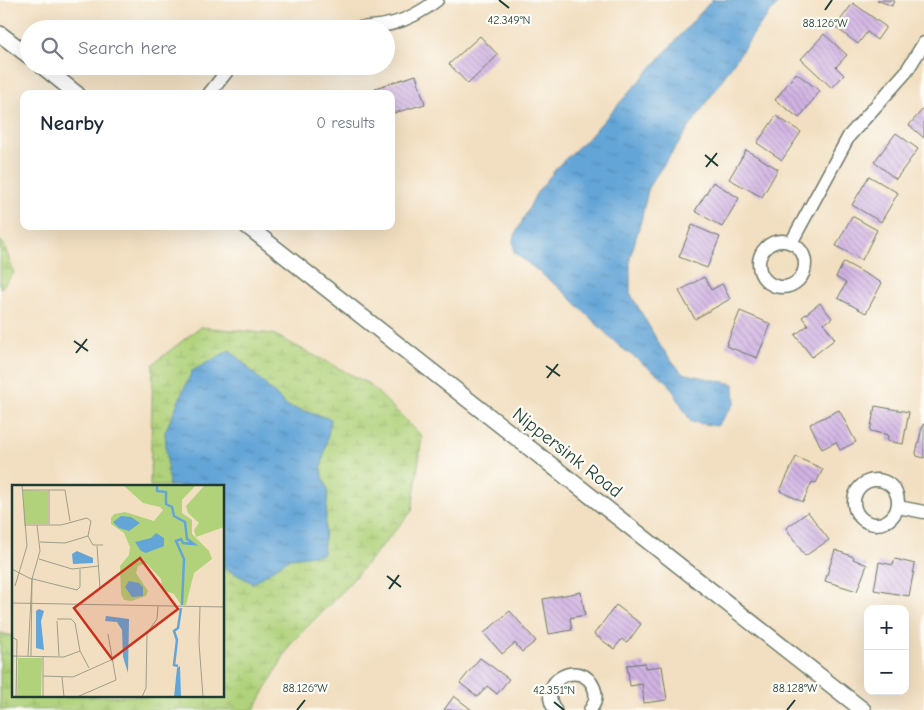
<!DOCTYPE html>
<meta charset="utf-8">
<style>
body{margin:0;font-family:"Comic Neue",sans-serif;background:#f6f6f7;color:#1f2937}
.controls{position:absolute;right:15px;bottom:15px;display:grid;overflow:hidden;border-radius:10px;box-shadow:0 5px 20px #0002}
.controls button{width:45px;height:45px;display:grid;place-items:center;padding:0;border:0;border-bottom:1px solid #e0e1e3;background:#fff;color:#1f2937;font:25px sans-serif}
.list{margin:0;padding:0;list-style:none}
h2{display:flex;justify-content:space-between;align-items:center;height:65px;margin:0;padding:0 20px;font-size:21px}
h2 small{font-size:16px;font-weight:400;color:#747a83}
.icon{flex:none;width:28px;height:28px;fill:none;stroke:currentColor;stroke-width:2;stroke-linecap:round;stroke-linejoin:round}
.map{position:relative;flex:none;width:924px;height:710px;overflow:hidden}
.search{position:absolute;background:#fff;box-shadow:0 5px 20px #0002;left:20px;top:20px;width:375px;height:55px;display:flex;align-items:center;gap:12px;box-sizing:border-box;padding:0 18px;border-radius:28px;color:#747a83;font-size:19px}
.panel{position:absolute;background:#fff;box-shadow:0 5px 20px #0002;left:20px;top:90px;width:375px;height:140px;border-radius:10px}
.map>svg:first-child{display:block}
.wetland{fill:url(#wetland-marsh);stroke:#688858}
.water{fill:url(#water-ripples);stroke:#417186}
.building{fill:url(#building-back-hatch)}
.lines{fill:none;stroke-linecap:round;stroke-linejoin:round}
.minor-casing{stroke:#697665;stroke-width:15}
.tertiary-casing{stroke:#697665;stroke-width:18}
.minor{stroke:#fff;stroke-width:12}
.tertiary{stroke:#fff;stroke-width:15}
.ticks{fill:none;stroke:#1f3d34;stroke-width:2}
.labels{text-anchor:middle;stroke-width:4.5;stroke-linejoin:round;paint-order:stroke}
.street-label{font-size:19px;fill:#1f3d34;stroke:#fdfcf7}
.inset-river{fill:none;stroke:#63a5d7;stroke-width:2.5}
.inset-road{fill:none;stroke:#9e9e89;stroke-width:1}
.view{fill:#c8321e;fill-opacity:0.15;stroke:#c8321e;stroke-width:2.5}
.inset-edge{fill:none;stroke:#1f3d34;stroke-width:2.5}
.ticks-label{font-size:12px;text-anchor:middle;fill:#1f3d34;stroke:#fdfcf7;stroke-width:4.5;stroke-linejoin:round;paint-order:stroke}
</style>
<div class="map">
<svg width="924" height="710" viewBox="0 0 924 710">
<defs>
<pattern id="wetland-marsh" width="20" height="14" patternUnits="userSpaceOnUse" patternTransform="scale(1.25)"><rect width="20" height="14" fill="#b1d27b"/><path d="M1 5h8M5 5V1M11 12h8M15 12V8" fill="none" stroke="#98b56b"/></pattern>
<pattern id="water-ripples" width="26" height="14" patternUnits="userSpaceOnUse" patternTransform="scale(1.25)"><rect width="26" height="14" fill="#63a5d7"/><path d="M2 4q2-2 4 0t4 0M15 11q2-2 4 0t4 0" fill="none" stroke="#5188af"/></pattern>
<pattern id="building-back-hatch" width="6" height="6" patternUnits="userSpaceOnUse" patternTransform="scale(1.25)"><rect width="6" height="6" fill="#d1b3e3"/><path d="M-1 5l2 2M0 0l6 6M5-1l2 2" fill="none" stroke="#a993b9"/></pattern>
</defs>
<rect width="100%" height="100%" fill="#fdfcf7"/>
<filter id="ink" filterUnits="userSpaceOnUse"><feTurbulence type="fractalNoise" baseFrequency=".02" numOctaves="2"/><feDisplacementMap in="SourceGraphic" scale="10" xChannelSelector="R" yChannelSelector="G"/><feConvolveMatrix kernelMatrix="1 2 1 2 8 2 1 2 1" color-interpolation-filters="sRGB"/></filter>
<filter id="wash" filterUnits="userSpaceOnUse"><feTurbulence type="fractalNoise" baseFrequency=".0096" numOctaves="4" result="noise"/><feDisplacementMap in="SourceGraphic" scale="20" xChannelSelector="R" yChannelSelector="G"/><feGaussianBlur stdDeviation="1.12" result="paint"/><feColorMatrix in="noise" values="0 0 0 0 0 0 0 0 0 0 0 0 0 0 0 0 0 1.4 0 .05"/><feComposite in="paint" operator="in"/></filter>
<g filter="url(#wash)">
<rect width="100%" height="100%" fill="#f2dfc1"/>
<g class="wetland">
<polygon points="0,240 4,245 14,273 0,289"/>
<polygon points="200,327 273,334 369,384 422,436 412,511 341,593 291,643 254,710 0,710 0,633 14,636 14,696 224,696 224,486 150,486 153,364"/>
</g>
<g class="water">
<polygon points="712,0 781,0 759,26 649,186 641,221 630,258 630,293 661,347 682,373 734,384 735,403 717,426 691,422 668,382 619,346 564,292 514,252 513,239 536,194 559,165 590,136"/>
<polygon points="230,350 287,406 331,419 321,470 328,491 323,554 290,558 253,583 224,568 224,486 169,486 165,432 192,371"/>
</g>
<g id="blocks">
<g class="building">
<polygon points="877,0 894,0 892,6"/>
<polygon points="853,3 886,27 877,40 867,32 858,44 835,27"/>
<polygon points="824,34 847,55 836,67 844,75 832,88 801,59"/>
<polygon points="480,36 498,55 468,84 449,64"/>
<polygon points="796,73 820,91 799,118 775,100"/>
<polygon points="416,75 425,104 391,114 391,94 377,94 375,88"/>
<polygon points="924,108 924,138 909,125"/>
<polygon points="776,116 801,132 782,160 757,143"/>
<polygon points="896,133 918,149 896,179 874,162"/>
<polygon points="746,150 778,169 762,197 729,179"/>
<polygon points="869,176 898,193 881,222 852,205"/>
<polygon points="713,182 739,198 722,227 695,211"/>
<polygon points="852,216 877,230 862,260 836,246"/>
<polygon points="692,225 720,237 707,268 679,257"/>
<polygon points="844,262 882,283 866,313 838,298 846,283 836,277"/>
<polygon points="704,277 711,290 722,284 730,299 695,319 679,291"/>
<polygon points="820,303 832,318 824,324 835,339 812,357 795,335 808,325 802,317"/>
<polygon points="740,311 771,324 757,358 726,346"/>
<polygon points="875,406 909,412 903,444 887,441 888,435 870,431"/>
<polygon points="839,410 856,442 840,450 836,442 822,449 810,424"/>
<polygon points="923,424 924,424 924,458 917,456 916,453"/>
<polygon points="796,457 823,469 816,483 812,482 803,502 780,491"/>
<polygon points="808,512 829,540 805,556 786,528"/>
<polygon points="835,550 854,557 853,559 867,565 857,591 825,581"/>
<polygon points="895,559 915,564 909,596 874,590 879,562 893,565"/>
<polygon points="581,592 585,615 570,618 572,630 549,634 543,599"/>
<polygon points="616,605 641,624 627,643 622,639 614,649 594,634"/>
<polygon points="510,611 536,641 522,652 515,643 502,654 484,633"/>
<polygon points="480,658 509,679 497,694 487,686 478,697 460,683"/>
<polygon points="645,663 645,668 662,666 667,700 644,703 642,684 630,686 627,665"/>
<polygon points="454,696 472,710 444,710"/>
</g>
</g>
</g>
<g filter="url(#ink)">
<use href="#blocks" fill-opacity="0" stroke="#697665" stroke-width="1"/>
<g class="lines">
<g class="minor-casing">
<g id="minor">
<path d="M339 29C380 27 403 27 437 0"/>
<polyline points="209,94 231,66"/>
<circle cx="782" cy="264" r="23"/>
<polyline points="791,243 849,136 906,72 924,43"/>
<circle cx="876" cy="502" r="22"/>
<polyline points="898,507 924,512"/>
<path d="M555 710C535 681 581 657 594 688 597 696 595 704 590 710"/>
</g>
</g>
<g class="tertiary-casing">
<g id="tertiary">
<polyline points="0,34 29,56"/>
<polyline points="42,66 77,94"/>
<polyline points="247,226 863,710"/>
</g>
</g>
<use href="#minor" class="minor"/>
<use href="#tertiary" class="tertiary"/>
</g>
</g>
<path class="ticks" d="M499 0 509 8M825 10 832 0M705 155 718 166M706 167 717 153M74 341 88 351M76 353 87 339M546 366 560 376M547 378 558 364M387 576 401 587M389 589 399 575M554 702 564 710M297 710 305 700M787 710 795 700"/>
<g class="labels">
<g class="street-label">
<text transform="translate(568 452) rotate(38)" y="7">Nippersink Road</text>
</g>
</g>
<g transform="translate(12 485)">
<rect width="212" height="212" fill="#f2dfc1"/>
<path d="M111 0H184L170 15V28L180 35V49L197 66 200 74 182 88 174 120H169L162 109 150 105 149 94 134 78 126 81 124 88 136 106 134 111 119 116 112 115 109 109 108 81 117 70 118 62 112 48 99 39V33L102 29 113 27 142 36 151 25 148 22 131 18Z" fill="#b1d27b"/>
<path d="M193 0H212V42L184 52 182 45 187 38 176 28 174 21ZM11 5 36 6V39H12ZM6 173H30L29 212H5Z" fill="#b1d27b"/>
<path d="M109 31 119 32 128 38 117 46 107 43 101 37ZM144 48 152 53V61L134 68 129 66 123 57 139 53ZM65 66 81 73V78L61 79 60 69ZM117 96 127 98 131 102V111L120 112 113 102ZM27 124 32 126 29 136 32 165 24 163V126ZM94 131 117 134 116 188 111 172 110 145 105 137 93 136ZM168 181 169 212H162L165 183Z" fill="#63a5d7"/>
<path class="inset-river" d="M145 0V6L154 7V19L160 22 162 31 173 37 175 54 182 59 171 58 169 54 164 56 172 74 170 120M166 181 162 180 165 155 162 146 166 143 169 123"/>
<path class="inset-road" d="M10 5H53L58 36M37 5V39M12 40H49L75 33 79 36 76 51M76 51 81 60H91M28 57 53 58 76 51M85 61 88 103M27 74 60 84 87 81M0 84 17 93 65 105 68 102V84M20 94 28 66 25 40M3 101 15 61 10 0M0 118 213 122M188 122 187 158 191 212M45 134H59L63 138 68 166 77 183M45 136 47 171M0 152 5 155 4 212M0 171 52 172 68 166M16 171 20 94M19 171 20 94M31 191 61 192 99 175M50 192 52 212M31 212V172M65 212 104 195 96 149M130 212 134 203 135 148 145 134 146 121"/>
<path class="view" d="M128 73 166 124 100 174 62 123Z"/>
<rect width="212" height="212" class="inset-edge"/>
</g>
<g class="ticks-label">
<text x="509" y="24">42.349°N</text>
<text x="825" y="27">88.126°W</text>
<text x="305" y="692">88.126°W</text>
<text x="795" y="692">88.128°W</text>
<text x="554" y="694">42.351°N</text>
</g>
</svg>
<div class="controls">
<button>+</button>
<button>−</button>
</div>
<div class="search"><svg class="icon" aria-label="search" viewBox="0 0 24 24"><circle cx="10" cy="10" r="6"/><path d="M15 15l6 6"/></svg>Search here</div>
<section class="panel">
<h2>Nearby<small>0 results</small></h2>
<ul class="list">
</ul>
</section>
</div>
